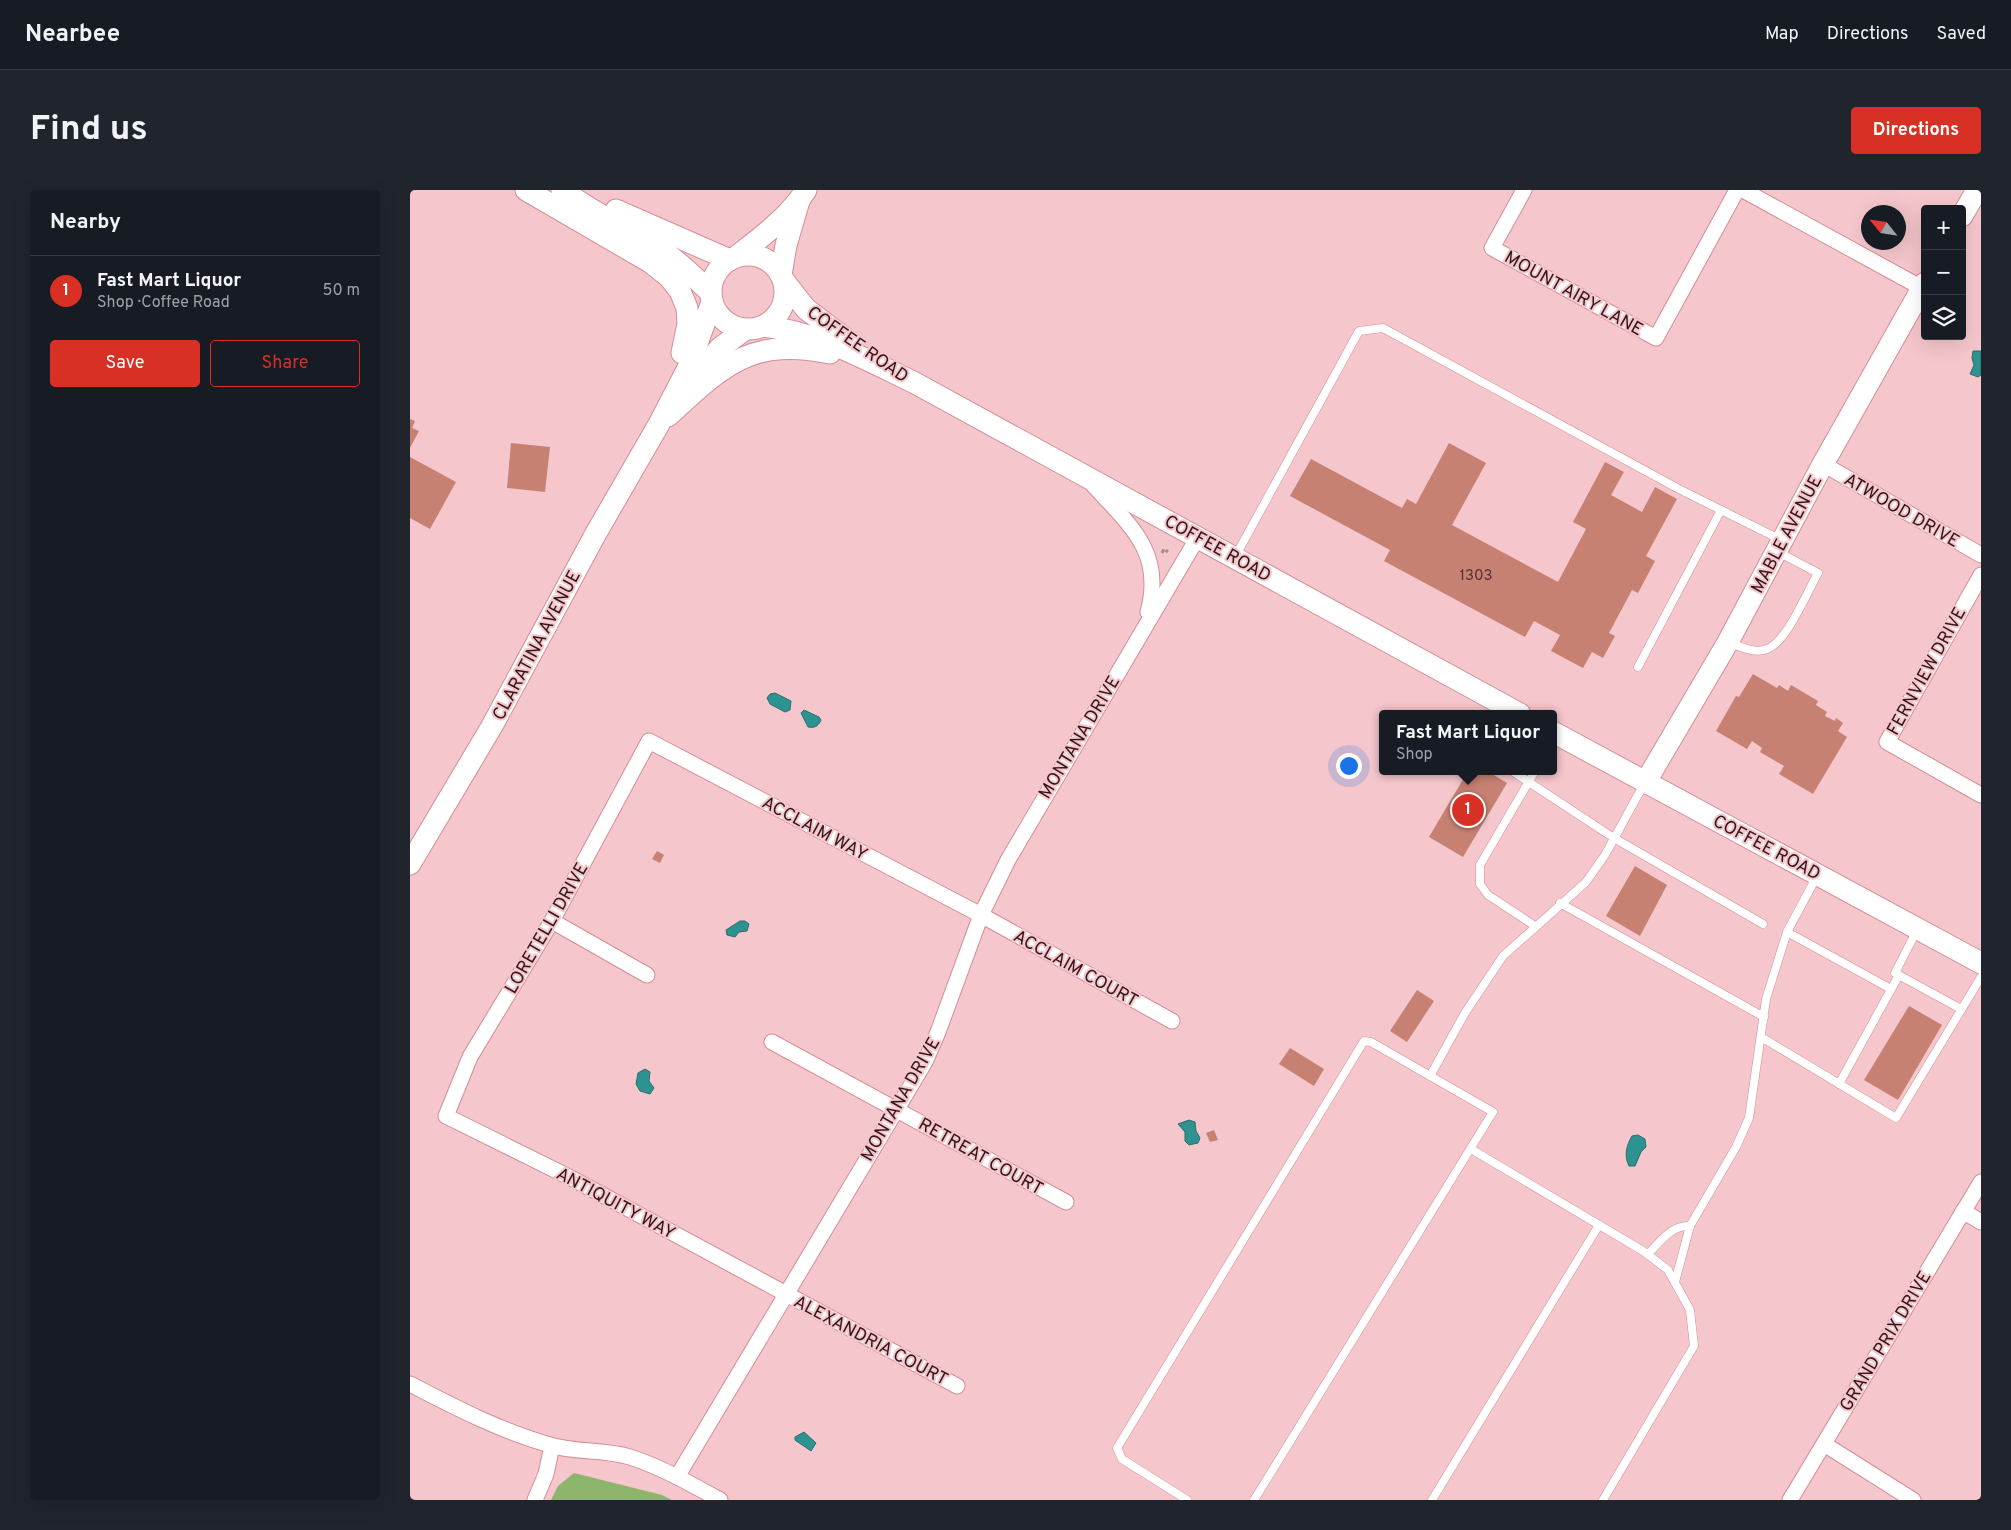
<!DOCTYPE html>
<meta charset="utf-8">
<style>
body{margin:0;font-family:Overpass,sans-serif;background:#20242c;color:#f1f3f6}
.controls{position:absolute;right:15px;top:15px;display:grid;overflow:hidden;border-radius:5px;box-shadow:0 5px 20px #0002}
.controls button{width:45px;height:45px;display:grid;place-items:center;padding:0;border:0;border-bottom:1px solid #363941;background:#171b24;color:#f1f3f6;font:25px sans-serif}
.compass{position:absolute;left:1451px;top:15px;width:45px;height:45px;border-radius:50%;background:#171b24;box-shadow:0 5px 20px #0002;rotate:300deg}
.you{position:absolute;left:938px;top:575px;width:18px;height:18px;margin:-12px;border:4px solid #fff;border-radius:50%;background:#1a73e8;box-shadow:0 0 0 8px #1a73e833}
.badge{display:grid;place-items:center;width:32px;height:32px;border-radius:50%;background:#d93025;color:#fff;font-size:16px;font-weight:700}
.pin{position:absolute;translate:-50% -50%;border:2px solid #fff;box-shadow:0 1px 5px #0006}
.popup{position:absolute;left:969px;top:520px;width:178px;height:65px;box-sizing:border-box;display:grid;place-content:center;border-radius:5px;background:#171b24;filter:drop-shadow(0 1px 4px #0005);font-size:16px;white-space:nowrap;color:#9ea1a6}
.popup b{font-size:19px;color:#f1f3f6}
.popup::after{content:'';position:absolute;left:50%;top:100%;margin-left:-10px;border:10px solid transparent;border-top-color:#171b24}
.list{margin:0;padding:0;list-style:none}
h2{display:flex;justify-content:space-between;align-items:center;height:65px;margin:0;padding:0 20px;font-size:21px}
h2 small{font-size:16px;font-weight:400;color:#9ea1a6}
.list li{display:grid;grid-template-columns:32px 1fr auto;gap:15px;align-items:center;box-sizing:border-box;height:70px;padding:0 20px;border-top:1px solid #363941}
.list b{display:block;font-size:19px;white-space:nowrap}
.list p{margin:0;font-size:16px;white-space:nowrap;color:#9ea1a6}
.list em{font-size:16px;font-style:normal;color:#9ea1a6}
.actions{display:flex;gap:10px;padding:15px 20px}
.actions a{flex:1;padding:11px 0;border:1px solid #d93025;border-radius:5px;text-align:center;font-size:18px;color:#d93025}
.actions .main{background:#d93025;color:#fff}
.icon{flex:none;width:28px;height:28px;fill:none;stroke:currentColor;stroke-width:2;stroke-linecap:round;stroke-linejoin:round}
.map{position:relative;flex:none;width:1571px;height:1310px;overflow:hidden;border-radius:5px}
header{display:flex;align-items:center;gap:30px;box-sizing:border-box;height:70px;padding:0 25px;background:#171b24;border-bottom:1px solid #363941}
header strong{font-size:24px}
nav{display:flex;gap:28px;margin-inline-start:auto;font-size:18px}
.intro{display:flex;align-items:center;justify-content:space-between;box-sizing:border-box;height:120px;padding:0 30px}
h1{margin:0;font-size:35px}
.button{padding:12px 22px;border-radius:5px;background:#d93025;color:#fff;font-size:18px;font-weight:700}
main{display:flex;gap:30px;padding:0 30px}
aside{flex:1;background:#171b24;border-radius:5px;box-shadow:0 5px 20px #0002}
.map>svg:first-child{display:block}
.green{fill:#8eb56c}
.water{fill:#2d9390;stroke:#2e6d6c}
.building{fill:#c78173}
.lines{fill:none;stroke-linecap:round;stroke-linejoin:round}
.lane-casing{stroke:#d68d96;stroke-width:9}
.street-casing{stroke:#d68d96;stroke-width:17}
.secondary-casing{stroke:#d68d96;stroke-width:23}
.path{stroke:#b0878c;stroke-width:3;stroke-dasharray:4 2.5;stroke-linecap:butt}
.lane{stroke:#fff;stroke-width:8}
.street{stroke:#fff;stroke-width:15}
.secondary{stroke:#fff;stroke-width:21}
.labels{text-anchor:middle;stroke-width:4;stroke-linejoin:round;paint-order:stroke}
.number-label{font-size:15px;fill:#563030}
.street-label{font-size:18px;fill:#311519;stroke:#f5c6cb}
</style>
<header>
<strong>Nearbee</strong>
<nav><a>Map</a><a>Directions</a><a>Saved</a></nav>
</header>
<div class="intro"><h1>Find us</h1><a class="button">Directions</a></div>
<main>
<aside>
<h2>Nearby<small></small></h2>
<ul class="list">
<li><span class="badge">1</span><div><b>Fast Mart Liquor</b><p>Shop · Coffee Road</p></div><em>50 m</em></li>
</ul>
<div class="actions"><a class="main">Save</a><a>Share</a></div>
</aside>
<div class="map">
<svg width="1571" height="1310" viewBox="0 0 1571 1310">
<rect width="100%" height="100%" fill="#f5c6cb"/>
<polygon class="green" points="164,1283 252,1305 262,1310 141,1310 148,1296"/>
<g class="water">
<polygon points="1563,161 1571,161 1571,185 1568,187 1560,184 1564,175 1562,168"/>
<polygon points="365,503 381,511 380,520 375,522 360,514 357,508 360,504"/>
<path d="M394 520 409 527 411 530C408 537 404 538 398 537L391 523Z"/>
<polygon points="330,731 335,731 339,734 337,741 329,742 325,747 317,745 316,740"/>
<polygon points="235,879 240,882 239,891 244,898 240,904 230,901 226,894 228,883"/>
<polygon points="779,930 785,932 786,941 790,948 788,953 779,955 775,951 775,942 768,934"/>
<path d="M1228 945 1235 949 1236 957 1231 962 1225 976H1219C1214 966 1216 956 1222 946Z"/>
<polygon points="394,1242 406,1253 401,1261 385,1250 385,1247"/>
</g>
<g class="building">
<polygon points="0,229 5,231 2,238 9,241 0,258"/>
<polygon points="101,253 140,257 135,302 97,298"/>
<polygon points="1039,253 1076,273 1042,335 1148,392 1176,339 1163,332 1195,272 1214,282 1201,305 1232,322 1245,297 1267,309 1236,366 1245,371 1228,403 1222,400 1199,443 1205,446 1193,468 1182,462 1173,478 1141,461 1150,445 1124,431 1115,447 974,371 980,360 880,306 901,269 992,318 997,309 1006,314"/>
<polygon points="0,267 46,292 20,339 0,328"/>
<polygon points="1343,484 1367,498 1369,495 1378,501 1381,495 1408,511 1406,515 1417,522 1415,526 1425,531 1426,528 1433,533 1428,541 1437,547 1403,604 1369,584 1374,576 1350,562 1352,558 1342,551 1337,559 1306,541 1326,506 1329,507"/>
<polygon points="1058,581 1077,581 1097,593 1053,667 1019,647"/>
<polygon points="247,661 254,665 250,673 242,669"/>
<polygon points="1225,676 1257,695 1230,746 1196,726"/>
<polygon points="1007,800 1024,811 997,852 980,841"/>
<polygon points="1499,816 1532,835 1488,910 1454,890"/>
<polygon points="880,858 914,879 904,896 869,874"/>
<polygon points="804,940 808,950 800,952 796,943"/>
</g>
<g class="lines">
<g class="lane-casing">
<g id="lane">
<polyline points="825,367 949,141 973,138 1267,298 1371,350"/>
<path d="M1320 453C1331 457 1345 464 1357 459 1377 452 1397 402 1408 383L1368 362"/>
<polyline points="1228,477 1311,320"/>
<polyline points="1102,581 1204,648 1353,734"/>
<polyline points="1150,713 1354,827"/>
<polyline points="1125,736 1078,705 1070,694 1070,675 1125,581"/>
<polyline points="1507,740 1485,783 1551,819"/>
<polyline points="1377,742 1481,799"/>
<polyline points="1351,847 1486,928 1571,787"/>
<polyline points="1020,886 1055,823 1093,766 1176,692 1195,665 1234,594"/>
<polyline points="1429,894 1489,785"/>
<polyline points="1061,959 1233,1061 1258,1080 1280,1120 1284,1156 1193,1310"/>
<path d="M1238 1064C1250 1052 1261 1035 1280 1036"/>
<polyline points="1265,1092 1280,1036 1326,957 1339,928 1356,809 1377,742 1407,686"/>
<polyline points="777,1310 712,1269 707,1258 954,851 961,852 1083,922 844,1310"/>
<polyline points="1022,1310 1189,1035"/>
</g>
</g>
<g class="street-casing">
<g id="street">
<polyline points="1114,0 1082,58 1246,148 1327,0"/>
<polyline points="1333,0 1512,98"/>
<polyline points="1413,274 1571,365"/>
<path d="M684 296C721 336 754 363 738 422"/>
<polyline points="1571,385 1477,552 1571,605"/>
<polyline points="142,731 237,785"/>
<polyline points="362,852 656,1012"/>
<polyline points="1553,1021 1571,1032"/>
<path d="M0 1194C46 1218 91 1241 140 1255 166 1263 194 1259 220 1267 251 1277 281 1294 310 1310"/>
<polyline points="547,1196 161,988 36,926 60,867 142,731 239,551 571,725 762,831"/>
<polyline points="1414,1254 1503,1310"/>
<polyline points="267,1287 515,872 528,842 571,725 598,670 788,347"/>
<polyline points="125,1310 136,1284 142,1256"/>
<polyline points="1380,1310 1571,992"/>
</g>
</g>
<g class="secondary-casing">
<g id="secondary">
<polyline points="116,0 240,72 259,87 270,101 277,118 278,134 272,163"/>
<path d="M152 0C183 23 218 39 251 60 270 72 285 88 301 103"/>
<polyline points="206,20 320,70"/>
<polyline points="1552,26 1567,0"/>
<circle cx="338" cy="102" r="37"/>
<path d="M326 67C350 48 379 27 396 0"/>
<polyline points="371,85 376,55 389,11"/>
<polyline points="374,91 396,119 437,150"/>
<path d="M354 136C409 143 455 169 505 193L1110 524"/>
<polyline points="280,192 310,158 334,140"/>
<path d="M258 226C314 175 340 147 420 163"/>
<polyline points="1143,542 1571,773"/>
<polyline points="1235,593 1318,452 1413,274 1515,93"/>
<polyline points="0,674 82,536 185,345 249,234 279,176 302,112"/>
</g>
</g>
<polyline class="path" points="752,363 754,359 758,362"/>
<use href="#lane" class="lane"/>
<use href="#street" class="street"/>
<use href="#secondary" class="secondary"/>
</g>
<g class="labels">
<g class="number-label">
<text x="1066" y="390">1303</text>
</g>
<g class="street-label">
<text transform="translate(1164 103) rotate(29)" y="6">MOUNT AIRY LANE</text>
<text transform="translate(448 154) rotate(35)" y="6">COFFEE ROAD</text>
<text transform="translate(1492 320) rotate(30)" y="6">ATWOOD DRIVE</text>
<text transform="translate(1376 344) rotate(-62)" y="6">MABLE AVENUE</text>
<text transform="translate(808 358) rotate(29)" y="6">COFFEE ROAD</text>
<text transform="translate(126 455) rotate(-62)" y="6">CLARATINA AVENUE</text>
<text transform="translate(1516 481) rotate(-61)" y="6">FERNVIEW DRIVE</text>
<text transform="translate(669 547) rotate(-59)" y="6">MONTANA DRIVE</text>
<text transform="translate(405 638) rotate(28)" y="6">ACCLAIM WAY</text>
<text transform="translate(1357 657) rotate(28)" y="6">COFFEE ROAD</text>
<text transform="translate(136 738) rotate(-60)" y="6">LORETELLI DRIVE</text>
<text transform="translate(666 778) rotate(29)" y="6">ACCLAIM COURT</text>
<text transform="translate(490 909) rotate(-60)" y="6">MONTANA DRIVE</text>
<text transform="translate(571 966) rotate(29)" y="6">RETREAT COURT</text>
<text transform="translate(206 1013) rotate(28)" y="6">ANTIQUITY WAY</text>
<text transform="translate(461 1150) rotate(28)" y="6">ALEXANDRIA COURT</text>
<text transform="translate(1475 1151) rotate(-59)" y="6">GRAND PRIX DRIVE</text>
</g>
</g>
</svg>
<div class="controls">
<button>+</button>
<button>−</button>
<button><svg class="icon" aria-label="layers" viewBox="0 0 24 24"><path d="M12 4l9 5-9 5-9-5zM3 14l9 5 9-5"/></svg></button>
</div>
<svg class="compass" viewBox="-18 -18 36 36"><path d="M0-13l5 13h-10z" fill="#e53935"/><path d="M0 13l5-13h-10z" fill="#9ea1a6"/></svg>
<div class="you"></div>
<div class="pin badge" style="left:1058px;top:620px">1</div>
<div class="popup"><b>Fast Mart Liquor</b>Shop</div>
</div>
</main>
